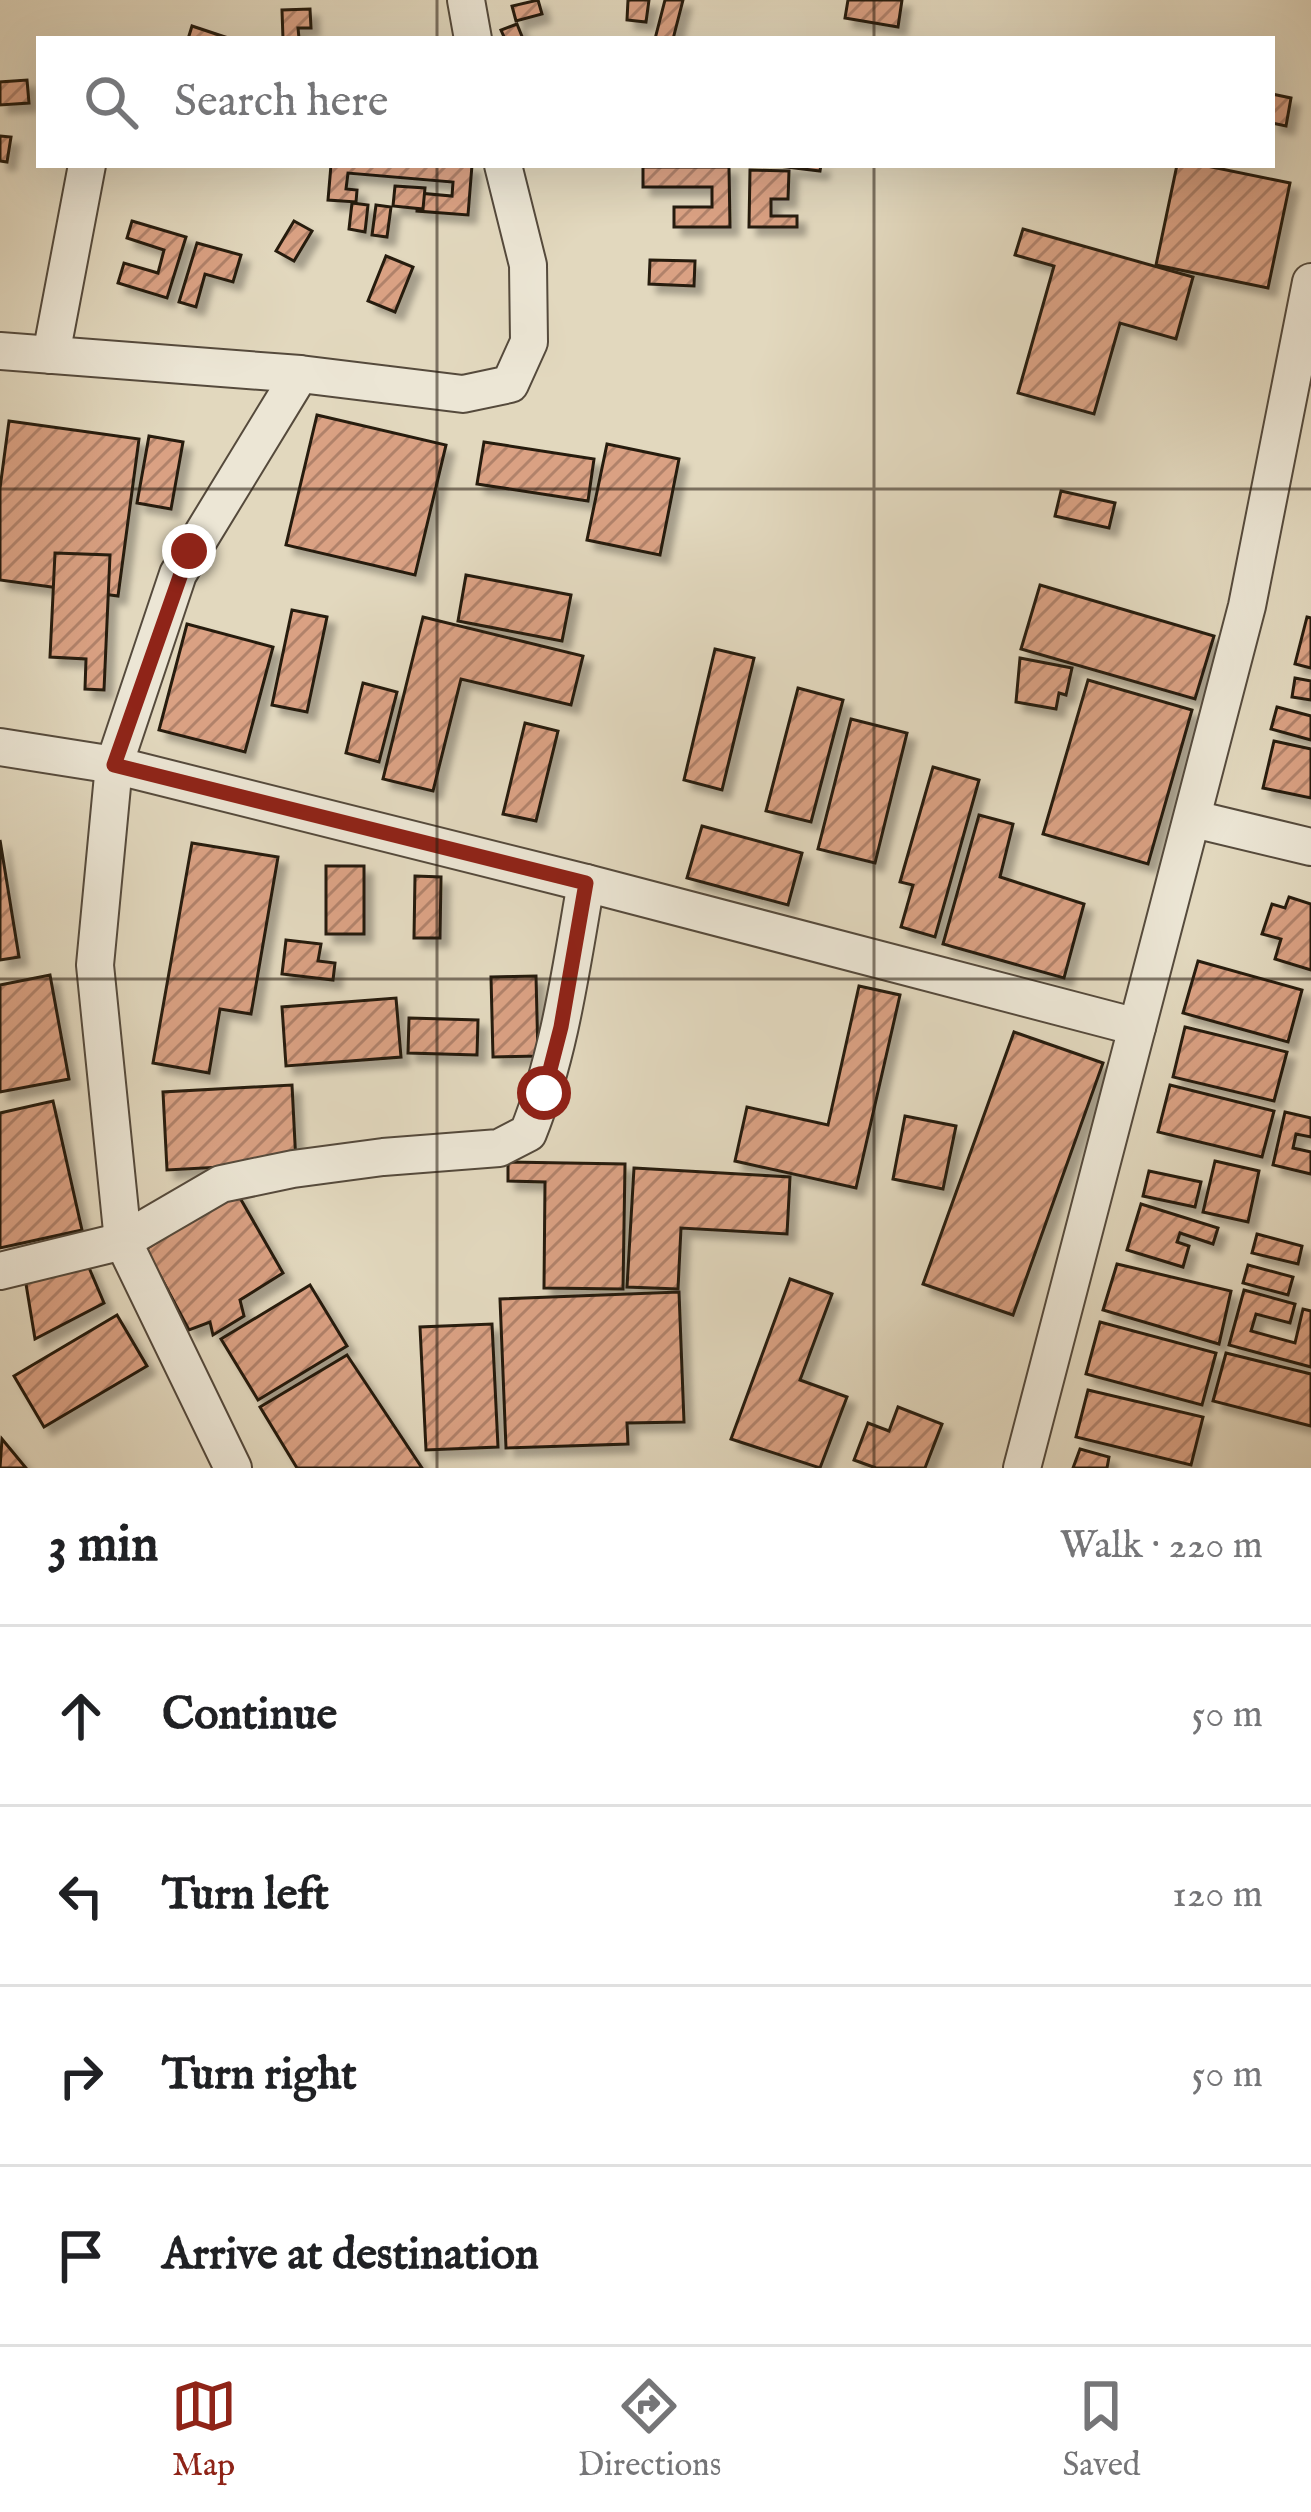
<!DOCTYPE html>
<meta charset="utf-8">
<style>
body{margin:0;font-family:"IM FELL English",serif;background:#f2f2f2;color:#202124}
.stop{position:absolute;width:36px;height:36px;margin:-27px;border:9px solid #8f2418;border-radius:50%;background:#fff}
.stop.end{background:#8f2418;border-color:#fff;box-shadow:0 3px 12px #0008}
.list{margin:0;padding:0;list-style:none}
h2{display:flex;justify-content:space-between;align-items:center;height:156px;margin:0;padding:0 48px;font-size:51px}
h2 small{font-size:39px;font-weight:400;color:#757577}
.list li{display:grid;grid-template-columns:78px 1fr auto;gap:36px;align-items:center;box-sizing:border-box;height:180px;padding:0 48px;border-top:3px solid #e0e0e0}
.list b{display:block;font-size:45px;white-space:nowrap}
.list em{font-size:39px;font-style:normal;color:#757577}
.icon{flex:none;width:66px;height:66px;fill:none;stroke:currentColor;stroke-width:2;stroke-linecap:round;stroke-linejoin:round}
.map{position:relative;flex:none;width:1311px;height:1468px;overflow:hidden}
.search{position:absolute;background:#fff;box-shadow:0 12px 48px #0002;left:36px;right:36px;top:36px;height:132px;display:flex;align-items:center;gap:30px;box-sizing:border-box;padding:0 42px;border-radius:0px;color:#757577;font-size:45px}
.sheet{height:876px;background:#fff}
nav{display:flex;justify-content:space-around;align-items:center;box-sizing:border-box;height:168px;border-top:3px solid #e0e0e0;background:#fff;font-size:33px;color:#757577}
nav a{display:grid;justify-items:center;gap:6px}
nav .on{color:#8f2418}
.map>svg:first-child{display:block}
.building{fill:url(#building-hatch);stroke:#261b10;stroke-width:3;filter:url(#shadow)}
.lines{fill:none;stroke-linecap:round;stroke-linejoin:round}
.minor-casing{stroke:#554a3c;stroke-width:40}
.minor{stroke:#ece6d5;stroke-width:36}
.route{stroke:#8f2418;stroke-width:15}
.grid{fill:none;stroke:#261b10;stroke-width:3;stroke-opacity:0.55}
</style>
<div class="map">
<svg width="1311" height="1468" viewBox="0 0 1311 1468">
<defs>
<pattern id="building-hatch" width="6" height="6" patternUnits="userSpaceOnUse" patternTransform="scale(3)"><rect width="6" height="6" fill="#daa183"/><path d="M-1 1l2-2M0 6l6-6M5 7l2-2" fill="none" stroke="#b1826a"/></pattern>
<filter id="shadow"><feDropShadow dx="8" dy="8" stdDeviation="3" flood-color="#0004"/></filter>
</defs>
<rect width="100%" height="100%" fill="#e2d8be"/>
<filter id="stains"><feTurbulence type="fractalNoise" baseFrequency=".00167" numOctaves="4"/><feColorMatrix values="0 0 0 0 .2 0 0 0 0 .09 0 0 0 0 .02 0 0 0 .5 -.17"/></filter>
<radialGradient id="worn" r=".72"><stop offset=".6" stop-color="#630" stop-opacity="0"/><stop offset="1" stop-color="#630" stop-opacity=".3"/></radialGradient>
<g class="building">
<polygon points="538,0 542,14 516,21 512,6"/>
<polygon points="628,0 649,0 646,22 627,20"/>
<polygon points="665,0 683,0 673,39 655,39"/>
<polygon points="848,0 902,0 898,27 845,18"/>
<polygon points="310,9 311,28 298,28 299,38 283,39 282,10"/>
<polygon points="517,24 523,39 505,39 501,30"/>
<polygon points="192,26 225,37 224,39 188,39"/>
<polygon points="27,80 29,103 0,105 0,82"/>
<polygon points="1272,94 1291,98 1286,126 1272,123"/>
<polygon points="0,136 11,137 7,162 0,161"/>
<polygon points="331,165 472,165 468,215 417,211 418,193 452,196 453,182 348,173 346,189 357,190 356,202 328,200"/>
<polygon points="770,165 821,165 820,171"/>
<polygon points="1177,165 1202,165 1290,183 1268,288 1156,265"/>
<polygon points="643,167 729,167 730,227 674,227 674,207 712,207 712,187 643,187"/>
<polygon points="750,170 789,171 788,199 771,199 771,216 797,216 797,227 749,227"/>
<polygon points="395,186 425,188 423,209 393,206"/>
<polygon points="352,203 368,205 365,232 349,229"/>
<polygon points="376,205 391,207 387,237 372,235"/>
<polygon points="132,221 186,237 167,298 118,283 124,263 158,273 164,250 127,238"/>
<polygon points="294,221 312,231 294,261 276,251"/>
<polygon points="1023,229 1193,277 1176,339 1120,323 1094,414 1018,393 1054,266 1015,255"/>
<polygon points="197,243 241,255 233,282 205,274 196,307 179,302"/>
<polygon points="386,256 413,267 395,312 368,301"/>
<polygon points="650,260 695,261 694,286 649,284"/>
<polygon points="317,415 446,445 415,575 286,545"/>
<polygon points="9,421 139,439 118,596 0,580 0,488"/>
<polygon points="149,436 183,442 171,509 137,503"/>
<polygon points="484,442 594,459 588,501 477,484"/>
<polygon points="607,444 679,459 660,555 587,540"/>
<polygon points="1061,491 1115,503 1109,528 1055,516"/>
<polygon points="55,553 110,555 104,690 85,689 86,659 50,657"/>
<polygon points="466,575 571,595 562,641 458,621"/>
<polygon points="1040,585 1214,636 1195,699 1021,649"/>
<polygon points="292,610 327,617 307,712 272,705"/>
<polygon points="423,617 583,656 571,705 461,679 433,791 383,779"/>
<polygon points="1307,617 1311,618 1311,668 1295,664"/>
<polygon points="187,624 273,647 245,752 159,730"/>
<polygon points="715,649 754,658 722,790 684,780"/>
<polygon points="1020,658 1072,668 1066,695 1059,693 1056,709 1016,702"/>
<polygon points="1295,678 1311,681 1311,700 1292,697"/>
<polygon points="1088,680 1192,710 1148,864 1043,834"/>
<polygon points="363,683 397,692 379,762 346,753"/>
<polygon points="798,688 843,700 811,822 766,811"/>
<polygon points="1277,707 1311,716 1311,740 1271,729"/>
<polygon points="851,719 907,733 875,863 818,849"/>
<polygon points="525,723 558,731 536,821 503,814"/>
<polygon points="1274,741 1311,749 1311,798 1263,788"/>
<polygon points="933,767 979,780 935,937 901,927 913,885 900,882"/>
<polygon points="979,815 1013,824 1000,877 1084,904 1064,978 943,944"/>
<polygon points="702,826 802,853 788,905 687,878"/>
<polygon points="0,840 19,957 0,960"/>
<polygon points="192,843 278,857 251,1014 220,1009 209,1073 153,1063"/>
<rect x="326" y="866" width="38" height="68"/>
<polygon points="415,876 441,877 440,938 414,938"/>
<polygon points="1289,897 1311,904 1311,970 1275,959 1281,939 1262,934 1272,904 1285,908"/>
<polygon points="286,940 321,944 318,961 335,963 333,980 282,974"/>
<polygon points="1198,961 1302,990 1288,1042 1183,1013"/>
<polygon points="50,975 69,1079 0,1092 0,985"/>
<polygon points="536,976 538,1056 493,1057 491,977"/>
<polygon points="859,986 900,995 856,1188 735,1161 747,1107 828,1125"/>
<polygon points="396,998 401,1057 286,1066 282,1007"/>
<polygon points="409,1018 478,1020 477,1055 408,1053"/>
<polygon points="1185,1027 1287,1052 1274,1101 1173,1077"/>
<polygon points="1014,1032 1103,1063 1013,1315 923,1284"/>
<polygon points="292,1085 296,1163 167,1170 163,1092"/>
<polygon points="1170,1085 1274,1111 1262,1157 1158,1132"/>
<polygon points="53,1101 82,1230 0,1248 0,1113"/>
<polygon points="1285,1112 1311,1118 1311,1137 1296,1134 1293,1148 1311,1152 1311,1174 1273,1165"/>
<polygon points="905,1116 956,1126 943,1189 893,1179"/>
<polygon points="1215,1161 1259,1171 1248,1222 1203,1212"/>
<polygon points="508,1162 625,1164 623,1289 544,1288 545,1182 508,1181"/>
<polygon points="634,1168 790,1177 787,1234 681,1228 678,1289 627,1287"/>
<polygon points="1149,1171 1201,1182 1195,1207 1143,1196"/>
<polygon points="236,1191 283,1273 240,1300 244,1316 213,1335 210,1322 189,1330 146,1249"/>
<polygon points="1141,1204 1218,1228 1213,1244 1180,1233 1177,1242 1189,1246 1183,1267 1127,1250"/>
<polygon points="1257,1234 1302,1246 1298,1264 1252,1253"/>
<polygon points="87,1263 104,1303 35,1339 25,1278"/>
<polygon points="1117,1264 1231,1291 1219,1344 1103,1310"/>
<polygon points="1248,1265 1293,1277 1288,1295 1243,1283"/>
<polygon points="790,1279 832,1294 800,1380 847,1397 820,1468 731,1439"/>
<polygon points="310,1285 347,1346 258,1400 221,1339"/>
<polygon points="1244,1290 1295,1304 1290,1323 1256,1314 1251,1331 1295,1343 1303,1309 1311,1311 1311,1367 1229,1345"/>
<polygon points="679,1292 684,1422 627,1423 628,1444 506,1448 500,1299"/>
<polygon points="117,1315 147,1366 44,1427 14,1376"/>
<polygon points="1100,1322 1216,1353 1202,1405 1086,1374"/>
<polygon points="492,1324 498,1447 426,1450 420,1327"/>
<polygon points="1226,1353 1311,1374 1311,1426 1213,1401"/>
<polygon points="347,1355 422,1468 297,1468 260,1407"/>
<polygon points="1088,1390 1203,1417 1191,1465 1076,1437"/>
<polygon points="898,1407 942,1424 925,1468 876,1468 854,1460 868,1423 889,1431"/>
<polygon points="2,1439 26,1468 0,1468"/>
<polygon points="1080,1449 1109,1457 1107,1468 1073,1468"/>
</g>
<g class="lines">
<g class="minor-casing">
<g id="minor">
<polyline points="466,0 473,39"/>
<polyline points="0,351 300,374 463,394 510,384 529,342 528,265 503,165"/>
<polyline points="51,355 87,165"/>
<polyline points="0,747 114,765 586,883 1137,1027"/>
<polyline points="1194,819 1311,847"/>
<path d="M0 1271 123 1241 221 1184 293 1169 383 1157 499 1148 528 1133C560 1053 571 968 586 883"/>
<polyline points="233,1468 123,1241 95,965 114,765 178,574 300,374"/>
<polyline points="1022,1468 1247,606 1311,282"/>
</g>
</g>
<use href="#minor" class="minor"/>
</g>
<g class="lines">
<polyline class="route" points="189,551 114,765 586,883 561,1027 544,1093"/>
</g>
<path class="grid" d="M437 0V39M874 0V39M437 165V1468M874 165V1468M0 489H1311M0 979H1311"/>
<rect width="100%" height="100%" filter="url(#stains)"/>
<rect width="100%" height="100%" fill="url(#worn)"/>
</svg>
<div class="stop" style="left:544px;top:1093px"></div>
<div class="stop end" style="left:189px;top:551px"></div>
<div class="search"><svg class="icon" aria-label="search" viewBox="0 0 24 24"><circle cx="10" cy="10" r="6"/><path d="M15 15l6 6"/></svg>Search here</div>
</div>
<section class="sheet">
<h2>3 min<small>Walk · 220 m</small></h2>
<ul class="list">
<li><svg class="icon" aria-label="ahead" viewBox="0 0 24 24"><path d="M12 20V5M6 11l6-6 6 6"/></svg><div><b>Continue</b></div><em>50 m</em></li>
<li><svg class="icon" aria-label="left" viewBox="0 0 24 24"><path d="M17 20v-9H6M10 6l-5 5 5 5"/></svg><div><b>Turn left</b></div><em>120 m</em></li>
<li><svg class="icon" aria-label="right" viewBox="0 0 24 24"><path d="M7 20v-9h11M14 6l5 5-5 5"/></svg><div><b>Turn right</b></div><em>50 m</em></li>
<li><svg class="icon" aria-label="arrive" viewBox="0 0 24 24"><path d="M6 21V4h12l-3 4 3 4H6"/></svg><div><b>Arrive at destination</b></div></li>
</ul>
</section>
<nav>
<a class="on"><svg class="icon" aria-label="map" viewBox="0 0 24 24"><path d="M3 6l6-2 6 2 6-2v14l-6 2-6-2-6 2zM9 4v14M15 6v14"/></svg>Map</a>
<a><svg class="icon" aria-label="directions" viewBox="0 0 24 24"><path d="M12 3l9 9-9 9-9-9zM9 14v-3h6M13 9l2 2-2 2"/></svg>Directions</a>
<a><svg class="icon" aria-label="saved" viewBox="0 0 24 24"><path d="M7 4h10v16l-5-4-5 4z"/></svg>Saved</a>
</nav>
